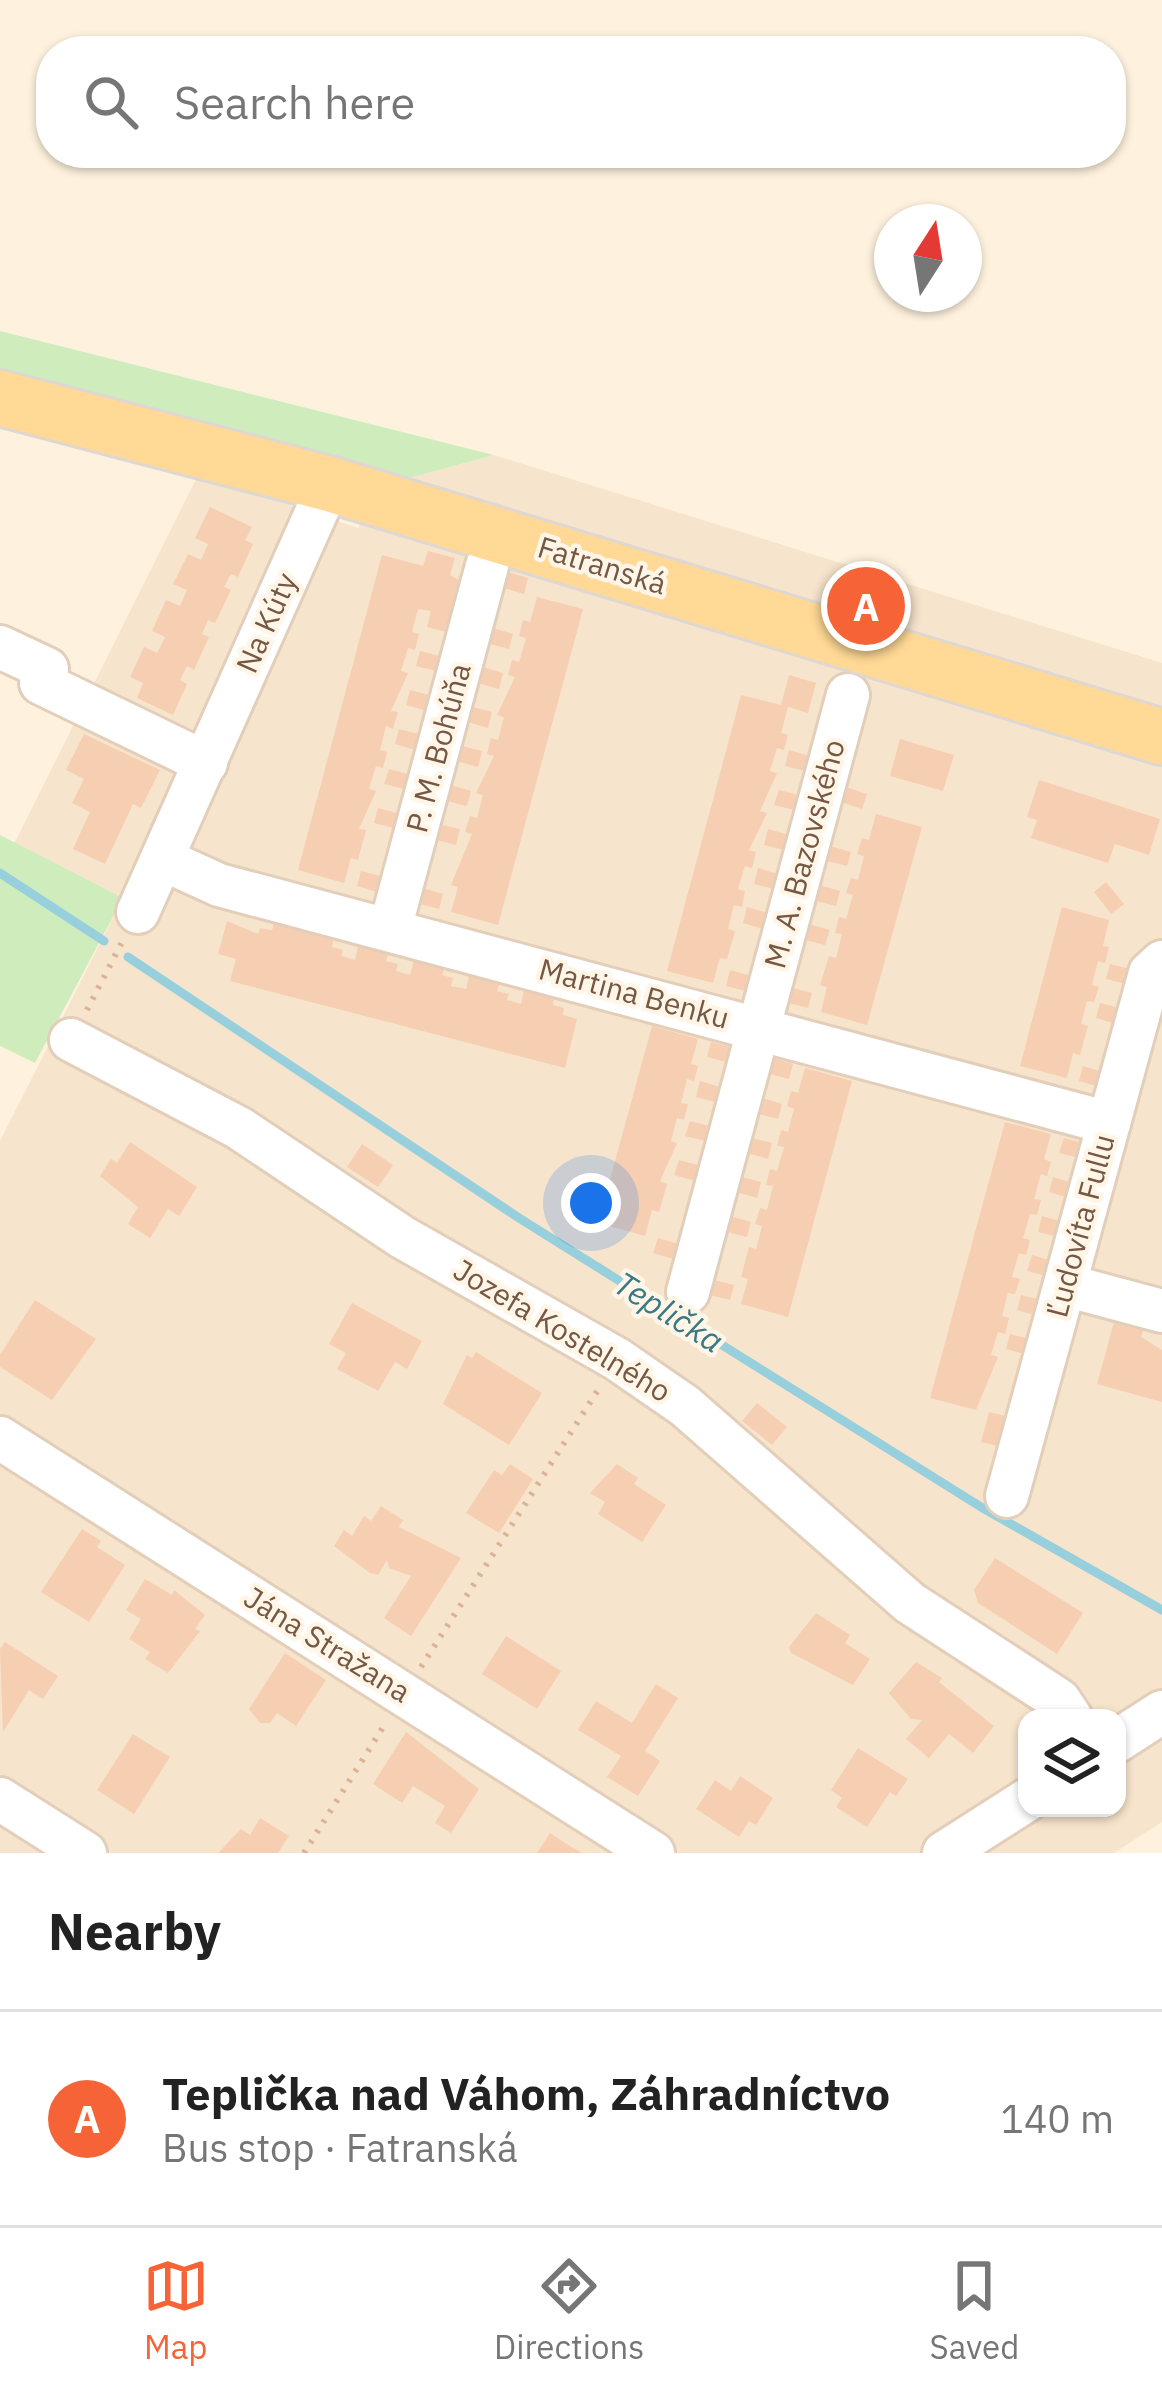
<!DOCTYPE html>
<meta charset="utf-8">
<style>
body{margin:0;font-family:"IBM Plex Sans",sans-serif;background:#f6f6f6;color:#222}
.controls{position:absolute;right:36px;bottom:36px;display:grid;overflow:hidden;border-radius:24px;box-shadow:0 3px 9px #0004}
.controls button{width:108px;height:108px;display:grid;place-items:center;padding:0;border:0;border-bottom:3px solid #e0e0e0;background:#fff;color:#222;font:60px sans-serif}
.compass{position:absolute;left:874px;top:204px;width:108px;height:108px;border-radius:50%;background:#fff;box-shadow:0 3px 9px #0004;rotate:12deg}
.you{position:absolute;left:591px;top:1203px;width:42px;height:42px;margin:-30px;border:9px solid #fff;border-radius:50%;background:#1a73e8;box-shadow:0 0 0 18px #1a73e833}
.badge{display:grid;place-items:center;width:78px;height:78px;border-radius:50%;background:#f56337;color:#fff;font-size:39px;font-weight:700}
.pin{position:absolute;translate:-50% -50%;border:6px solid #fff;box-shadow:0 3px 12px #0006}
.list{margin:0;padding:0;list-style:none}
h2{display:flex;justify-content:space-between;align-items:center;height:156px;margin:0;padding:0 48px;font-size:51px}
h2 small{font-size:39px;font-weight:400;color:#767676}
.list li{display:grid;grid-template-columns:78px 1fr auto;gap:36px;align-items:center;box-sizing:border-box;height:216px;padding:0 48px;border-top:3px solid #e0e0e0}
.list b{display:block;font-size:45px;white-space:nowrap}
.list p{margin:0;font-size:39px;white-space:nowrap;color:#767676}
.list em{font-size:39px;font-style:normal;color:#767676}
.icon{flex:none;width:66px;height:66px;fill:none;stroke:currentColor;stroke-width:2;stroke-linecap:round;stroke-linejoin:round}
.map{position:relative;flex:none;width:1162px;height:1853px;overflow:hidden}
.search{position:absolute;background:#fff;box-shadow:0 3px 9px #0004;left:36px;right:36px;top:36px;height:132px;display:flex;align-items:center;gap:30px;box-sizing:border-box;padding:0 42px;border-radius:48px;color:#767676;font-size:45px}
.sheet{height:372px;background:#fff}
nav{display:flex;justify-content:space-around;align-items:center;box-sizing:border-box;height:168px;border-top:3px solid #e0e0e0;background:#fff;font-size:33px;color:#767676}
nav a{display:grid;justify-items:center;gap:6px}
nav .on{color:#f56337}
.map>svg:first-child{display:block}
.residential{fill:#f7e4cc;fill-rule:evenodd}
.green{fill:#cfedbc}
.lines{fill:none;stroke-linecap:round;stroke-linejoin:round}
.stream{stroke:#97d0dc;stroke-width:9}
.building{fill:#f6cfb3}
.minor-casing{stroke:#e3ceba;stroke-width:48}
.major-casing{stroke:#ded7d2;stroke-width:60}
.path{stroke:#dbb297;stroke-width:6;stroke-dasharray:3 9;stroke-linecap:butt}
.minor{stroke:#fff;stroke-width:42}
.major{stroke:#ffd995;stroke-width:54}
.labels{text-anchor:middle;stroke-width:9;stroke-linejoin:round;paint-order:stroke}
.street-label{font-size:30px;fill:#765744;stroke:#fff6e7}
.water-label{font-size:33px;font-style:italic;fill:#397885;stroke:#fff6e7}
</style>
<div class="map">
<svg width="1162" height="1853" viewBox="0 0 1162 1853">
<rect width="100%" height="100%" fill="#fef2de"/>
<path class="residential" d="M494 455 1162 663V1822L1114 1853H0V1141L123 898 14 844 198 475 358 528 395 482ZM1027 1718H1117V1808H1027Z"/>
<g class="green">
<polygon points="0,331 494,455 395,482 0,378"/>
<polygon points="0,835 123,898 35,1063 0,1046"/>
</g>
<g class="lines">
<g class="stream">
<polyline points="0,873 104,941"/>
<polyline points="128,957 519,1218 981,1507 1162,1610"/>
</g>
</g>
<g class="building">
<polygon points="210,507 252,527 245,540 253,544 238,577 231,574 224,587 231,590 215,623 208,620 202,634 209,637 194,670 187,666 180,680 187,684 173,715 137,698 143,683 130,677 144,647 157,653 165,637 152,631 166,600 180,606 187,590 173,584 188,554 201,560 208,544 195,538"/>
<polygon points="428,551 455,558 450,575 464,583 454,634 427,627 431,611 418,609 412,632 419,634 415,650 408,648 401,671 408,673 391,711 398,712 393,729 386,726 380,750 387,752 383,768 376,766 369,789 376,791 359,829 366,830 358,860 351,858 344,883 298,870 382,555 423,566"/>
<polygon points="501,570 528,578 524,594 497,586"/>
<polygon points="537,597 583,609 498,925 451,912 458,887 451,885 472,834 465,832 470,816 477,818 483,795 476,793 494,756 487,754 491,738 498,740 504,717 497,715 515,677 508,675 512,660 519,662 526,638 519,636 523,620 530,622"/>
<polygon points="486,626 513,634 509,649 482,642"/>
<polygon points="420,651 448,658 444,673 416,666"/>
<polygon points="476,665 503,673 499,689 471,681"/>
<polygon points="789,675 816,683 808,713 788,707 781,733 788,735 784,750 777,748 770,771 777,773 760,811 767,813 749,850 756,852 752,868 745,866 738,889 745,891 742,907 734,905 728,929 735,931 727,959 720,958 713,983 667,971 741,695 781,705"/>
<polygon points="410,690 437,697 433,713 406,705"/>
<polygon points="465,705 492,712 488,728 461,720"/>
<polygon points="399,729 427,736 422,752 395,744"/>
<polygon points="84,734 160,770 141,808 133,804 105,864 73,849 90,812 72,803 84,779 66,770"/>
<polygon points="900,739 954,755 943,791 890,776"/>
<polygon points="454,744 482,751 478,767 450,759"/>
<polygon points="789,750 817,758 813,773 785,766"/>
<polygon points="389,769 416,776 412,791 384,784"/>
<polygon points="1039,780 1160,819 1149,855 1115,844 1108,863 1031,838 1037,820 1027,817"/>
<polygon points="443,783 471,791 467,806 439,799"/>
<polygon points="840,785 867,794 862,809 835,800"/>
<polygon points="779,790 806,797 802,812 774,805"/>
<polygon points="378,808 405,815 401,830 374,823"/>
<polygon points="876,814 922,827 867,1025 821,1012 827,987 820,985 829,956 836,958 842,934 835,933 839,917 846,919 853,895 846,893 851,878 858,880 864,856 857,854 862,838 869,840"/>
<polygon points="433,823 460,829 456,845 429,838"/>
<polygon points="768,829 796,837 792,852 764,845"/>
<polygon points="823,844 851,852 847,866 819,859"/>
<polygon points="758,868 785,876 781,891 754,884"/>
<polygon points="361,871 388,878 384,894 357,886"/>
<polygon points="1106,882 1124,904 1111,914 1094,892"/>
<polygon points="813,883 840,891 836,906 809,899"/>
<polygon points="416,886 443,894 439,909 412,902"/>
<polygon points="747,907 775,915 770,931 743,923"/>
<polygon points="1062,907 1109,920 1103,946 1109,947 1105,963 1098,961 1092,985 1099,987 1094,1002 1087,1001 1081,1024 1088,1026 1080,1055 1073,1053 1067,1078 1020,1066"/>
<polygon points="227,921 258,934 260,928 272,930 274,924 333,939 332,947 343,950 341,956 355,960 358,946 388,954 386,961 398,964 396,971 410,975 414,961 444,969 442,975 453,978 451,986 466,989 469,976 499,984 497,991 509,994 507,1000 521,1004 524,990 554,998 553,1005 564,1008 563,1015 577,1019 565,1068 230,981 236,959 218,954"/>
<polygon points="802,922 830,930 825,945 798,938"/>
<polygon points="1110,964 1138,971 1134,986 1106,979"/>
<polygon points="730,970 758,978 753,993 726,986"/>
<polygon points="785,986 812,993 808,1008 781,1001"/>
<polygon points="1100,1003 1127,1010 1123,1026 1096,1018"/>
<polygon points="652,1026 698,1039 691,1064 698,1066 694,1081 687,1079 681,1103 688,1104 684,1120 677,1118 671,1141 677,1143 660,1181 667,1184 659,1212 652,1210 645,1236 598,1223"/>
<polygon points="711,1042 738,1049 734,1064 707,1057"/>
<polygon points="766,1056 793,1064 789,1079 762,1072"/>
<polygon points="1083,1066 1110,1074 1106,1089 1079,1081"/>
<polygon points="805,1068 852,1081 788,1317 741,1304 748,1279 741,1277 749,1247 756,1249 762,1226 755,1224 760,1208 767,1210 773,1186 766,1185 770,1169 777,1171 784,1147 777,1146 781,1130 788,1132 794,1109 787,1106 791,1091 798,1093"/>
<polygon points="700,1081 727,1089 723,1104 696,1097"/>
<polygon points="755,1096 782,1104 778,1119 751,1112"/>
<polygon points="690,1121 717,1128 713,1143 685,1136"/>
<polygon points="1005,1122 1051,1134 1044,1159 1051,1162 1047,1176 1041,1174 1034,1199 1041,1200 1037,1215 1030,1214 1023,1238 1030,1240 1026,1255 1019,1253 1012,1277 1020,1279 1015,1294 1008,1293 1002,1316 1009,1318 1005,1334 998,1332 991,1355 998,1357 976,1410 930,1398"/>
<polygon points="744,1136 772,1143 768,1159 740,1151"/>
<polygon points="1064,1138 1091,1145 1087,1160 1059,1153"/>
<polygon points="130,1142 197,1187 179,1216 168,1209 150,1238 128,1224 138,1207 100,1176 111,1159 117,1163"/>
<polygon points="362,1144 393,1165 378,1187 347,1167"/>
<polygon points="679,1160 706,1167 702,1183 674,1175"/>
<polygon points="734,1175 761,1182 757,1198 730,1190"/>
<polygon points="1053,1177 1080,1185 1076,1200 1049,1192"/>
<polygon points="723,1214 751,1222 747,1237 719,1230"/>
<polygon points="1042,1216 1070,1224 1066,1239 1038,1232"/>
<polygon points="658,1238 685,1246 681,1261 653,1253"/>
<polygon points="1032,1255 1059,1263 1055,1278 1027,1271"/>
<polygon points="706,1278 734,1285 730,1300 702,1293"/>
<polygon points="1021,1295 1049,1302 1044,1318 1017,1310"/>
<polygon points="35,1300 96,1339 52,1400 0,1367 0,1355"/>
<polygon points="352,1303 422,1341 407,1369 395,1362 378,1391 337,1369 346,1353 329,1344"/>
<polygon points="1114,1322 1143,1330 1141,1337 1162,1350 1162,1402 1097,1384"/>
<polygon points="1010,1334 1038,1341 1034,1357 1006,1349"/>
<polygon points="476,1352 542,1393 509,1445 443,1404 467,1355 472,1358"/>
<polygon points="757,1403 787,1427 772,1445 742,1421"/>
<polygon points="989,1412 1017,1419 1009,1449 981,1442"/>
<polygon points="510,1464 533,1479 499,1533 466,1513 494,1470 502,1475"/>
<polygon points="617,1464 638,1478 634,1484 666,1505 642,1542 598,1514 605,1502 590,1493"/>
<polygon points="381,1506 403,1520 399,1527 461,1558 411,1636 384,1618 411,1576 389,1568 387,1560 378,1575 370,1573 334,1546 344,1530 352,1536 364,1516 371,1521"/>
<polygon points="82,1529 101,1541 97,1547 125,1565 89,1622 41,1592"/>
<polygon points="995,1558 1083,1613 1057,1654 978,1603 974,1590"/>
<polygon points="145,1579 172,1595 174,1590 205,1615 195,1629 200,1631 168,1673 145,1659 150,1652 129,1639 141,1619 126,1610"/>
<polygon points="816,1613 850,1635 845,1643 870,1659 853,1685 791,1653 789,1647"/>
<polygon points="506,1636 561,1671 537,1709 482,1674"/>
<polygon points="5,1642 58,1676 43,1699 29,1690 3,1732 0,1649"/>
<polygon points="285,1653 326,1680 296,1726 277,1713 270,1723 260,1723 249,1709"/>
<polygon points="916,1662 942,1678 939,1682 994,1726 973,1753 949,1734 929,1758 906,1739 922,1720 911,1719 889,1693"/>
<polygon points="656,1684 678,1698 645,1751 660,1761 638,1796 607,1777 621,1756 578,1730 596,1701 632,1723"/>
<polygon points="406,1732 479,1789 451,1833 435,1823 445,1806 413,1786 402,1803 373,1784"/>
<polygon points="133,1734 170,1757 134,1814 97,1790"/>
<polygon points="858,1748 908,1779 896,1796 890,1792 867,1827 836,1807 842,1798 831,1790"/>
<polygon points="740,1776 773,1798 756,1825 749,1821 739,1837 696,1809 715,1780 731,1791"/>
<polygon points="260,1818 289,1836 278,1853 218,1853 241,1829 250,1835"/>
<polygon points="550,1833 565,1843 582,1853 537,1853"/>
</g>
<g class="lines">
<g class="minor-casing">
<g id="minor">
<polyline points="0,647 47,669 41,683 206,763"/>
<polyline points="162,859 219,885 1109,1123"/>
<polyline points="138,912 329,484"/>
<polyline points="390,929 487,566"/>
<polyline points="71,1040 239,1128 402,1237 617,1359 685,1406 910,1603 1059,1700 1071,1718"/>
<polyline points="1065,1285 1162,1311"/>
<polyline points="688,1292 848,695"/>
<polyline points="0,1438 653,1853"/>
<polyline points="1007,1496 1150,973 1162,962"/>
<polyline points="1117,1741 1162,1712"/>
<polyline points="0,1799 85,1853"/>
<polyline points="944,1853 1027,1800"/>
</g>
</g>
<g class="major-casing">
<polyline id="major" points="0,398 329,484 1162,737"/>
</g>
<g class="path">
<polyline points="87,1010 122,942"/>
<polyline points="421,1667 598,1390"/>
<polyline points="304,1853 385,1724"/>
</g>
<use href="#minor" class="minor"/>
<use href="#major" class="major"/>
</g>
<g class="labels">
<g class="street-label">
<text transform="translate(602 566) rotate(17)" y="10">Fatranská</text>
<text transform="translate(267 623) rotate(-66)" y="10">Na Kúty</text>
<text transform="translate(439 748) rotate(-75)" y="10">P. M. Bohúňa</text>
<text transform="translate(805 854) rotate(-75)" y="10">M. A. Bazovského</text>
<text transform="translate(634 994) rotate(15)" y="10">Martina Benku</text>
<text transform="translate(1081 1226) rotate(-75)" y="10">Ľudovíta Fullu</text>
<text transform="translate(562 1331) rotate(31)" y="10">Jozefa Kostelného</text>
<text transform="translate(327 1645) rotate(32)" y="10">Jána Stražana</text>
</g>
<g class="water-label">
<text transform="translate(669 1312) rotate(32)" y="12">Teplička</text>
</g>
</g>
</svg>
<div class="controls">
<button><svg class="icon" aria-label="layers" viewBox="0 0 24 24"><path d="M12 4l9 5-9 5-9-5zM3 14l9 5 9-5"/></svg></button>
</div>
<svg class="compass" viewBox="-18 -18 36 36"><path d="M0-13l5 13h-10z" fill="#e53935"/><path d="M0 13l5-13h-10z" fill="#767676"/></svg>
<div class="you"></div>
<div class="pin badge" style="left:866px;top:606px">A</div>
<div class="search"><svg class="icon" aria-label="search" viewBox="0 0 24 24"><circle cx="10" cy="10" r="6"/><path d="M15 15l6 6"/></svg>Search here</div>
</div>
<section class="sheet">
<h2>Nearby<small></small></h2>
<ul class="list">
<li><span class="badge">A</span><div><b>Teplička nad Váhom, Záhradníctvo</b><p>Bus stop · Fatranská</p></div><em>140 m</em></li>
</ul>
</section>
<nav>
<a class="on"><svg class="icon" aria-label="map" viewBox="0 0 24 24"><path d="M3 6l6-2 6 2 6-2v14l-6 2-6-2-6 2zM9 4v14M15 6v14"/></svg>Map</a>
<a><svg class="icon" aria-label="directions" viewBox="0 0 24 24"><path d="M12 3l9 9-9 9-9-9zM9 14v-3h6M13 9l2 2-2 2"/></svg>Directions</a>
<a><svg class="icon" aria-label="saved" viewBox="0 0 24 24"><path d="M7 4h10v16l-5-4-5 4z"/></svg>Saved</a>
</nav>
